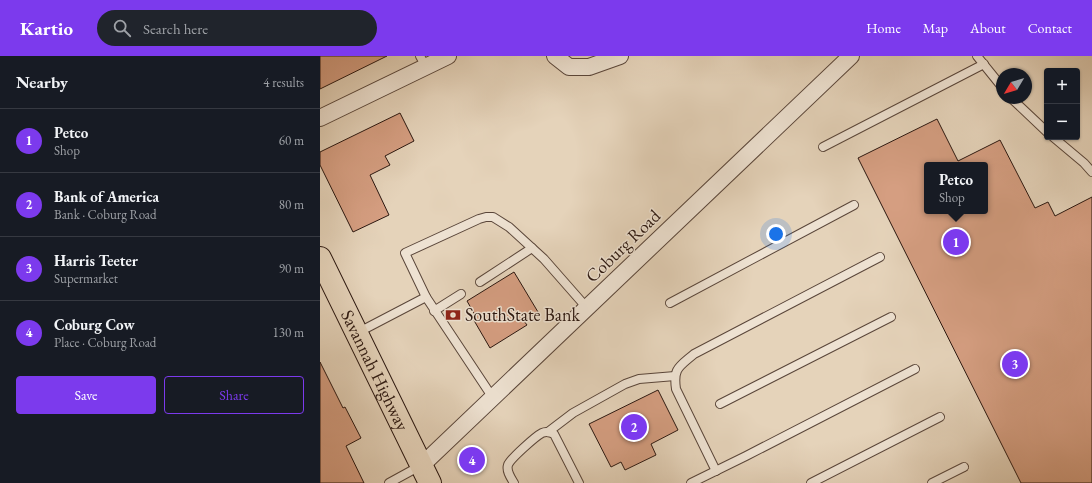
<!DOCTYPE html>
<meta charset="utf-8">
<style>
body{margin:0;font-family:"EB Garamond",serif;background:#20242c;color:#f1f3f6}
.controls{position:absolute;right:12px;top:12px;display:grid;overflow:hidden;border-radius:4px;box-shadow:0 1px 3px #0004}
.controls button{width:36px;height:36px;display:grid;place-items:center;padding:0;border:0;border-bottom:1px solid #363941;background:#171b24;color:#f1f3f6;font:20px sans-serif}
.compass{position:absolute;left:676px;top:12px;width:36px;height:36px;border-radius:50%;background:#171b24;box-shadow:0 1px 3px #0004;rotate:232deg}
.you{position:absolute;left:456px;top:178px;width:14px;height:14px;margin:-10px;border:3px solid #fff;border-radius:50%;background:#1a73e8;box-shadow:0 0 0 6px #1a73e833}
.badge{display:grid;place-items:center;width:26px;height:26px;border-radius:50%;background:#7c3aed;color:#fff;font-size:13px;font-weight:700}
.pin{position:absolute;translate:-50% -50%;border:2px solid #fff;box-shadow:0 1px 4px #0006}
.popup{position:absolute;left:604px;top:106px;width:64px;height:52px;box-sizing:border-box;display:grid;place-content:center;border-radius:4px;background:#171b24;filter:drop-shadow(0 1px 3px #0005);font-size:13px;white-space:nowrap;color:#9ea1a6}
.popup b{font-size:15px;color:#f1f3f6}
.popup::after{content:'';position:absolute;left:50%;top:100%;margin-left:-8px;border:8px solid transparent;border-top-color:#171b24}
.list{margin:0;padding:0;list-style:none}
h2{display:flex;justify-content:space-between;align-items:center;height:52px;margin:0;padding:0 16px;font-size:17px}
h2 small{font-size:13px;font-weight:400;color:#9ea1a6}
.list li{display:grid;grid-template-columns:26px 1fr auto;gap:12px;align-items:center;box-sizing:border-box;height:64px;padding:0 16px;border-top:1px solid #363941}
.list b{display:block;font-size:15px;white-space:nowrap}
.list p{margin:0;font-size:13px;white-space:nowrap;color:#9ea1a6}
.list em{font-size:13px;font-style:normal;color:#9ea1a6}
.actions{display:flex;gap:8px;padding:12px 16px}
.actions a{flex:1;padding:9px 0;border:1px solid #7c3aed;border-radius:4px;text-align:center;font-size:14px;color:#7c3aed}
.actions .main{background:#7c3aed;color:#fff}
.icon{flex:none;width:22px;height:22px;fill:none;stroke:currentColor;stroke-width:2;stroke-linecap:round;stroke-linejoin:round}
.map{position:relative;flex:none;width:772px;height:427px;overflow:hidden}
header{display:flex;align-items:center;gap:24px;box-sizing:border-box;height:56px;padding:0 20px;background:#7c3aed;color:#fff}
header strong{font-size:19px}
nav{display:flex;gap:22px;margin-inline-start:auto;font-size:14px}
.search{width:280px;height:36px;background:#20242c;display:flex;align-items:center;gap:10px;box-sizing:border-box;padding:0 14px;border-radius:22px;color:#9ea1a6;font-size:15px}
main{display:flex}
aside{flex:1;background:#171b24}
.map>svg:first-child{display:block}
.building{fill:#d59e81;stroke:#2b1710;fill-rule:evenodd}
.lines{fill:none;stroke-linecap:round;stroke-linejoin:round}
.service-casing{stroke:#5a463a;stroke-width:10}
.minor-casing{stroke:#5a463a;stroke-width:18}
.trunk-casing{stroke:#2b1710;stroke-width:24}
.service{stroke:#eee2d2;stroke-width:8}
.minor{stroke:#eee2d2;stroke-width:16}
.trunk{stroke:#e5d3ba;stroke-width:22}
.labels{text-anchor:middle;stroke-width:3;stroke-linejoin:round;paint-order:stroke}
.street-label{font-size:18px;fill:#2b1710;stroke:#eee2d2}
.poi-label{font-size:18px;fill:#2b1710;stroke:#eee2d2;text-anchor:start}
</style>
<header>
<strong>Kartio</strong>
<div class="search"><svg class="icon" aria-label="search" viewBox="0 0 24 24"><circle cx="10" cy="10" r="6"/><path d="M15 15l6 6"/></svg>Search here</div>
<nav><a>Home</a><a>Map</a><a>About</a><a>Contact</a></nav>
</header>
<main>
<aside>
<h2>Nearby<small>4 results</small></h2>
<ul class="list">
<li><span class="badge">1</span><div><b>Petco</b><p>Shop</p></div><em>60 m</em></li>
<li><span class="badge">2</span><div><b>Bank of America</b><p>Bank · Coburg Road</p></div><em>80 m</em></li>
<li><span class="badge">3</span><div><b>Harris Teeter</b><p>Supermarket</p></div><em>90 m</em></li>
<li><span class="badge">4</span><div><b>Coburg Cow</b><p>Place · Coburg Road</p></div><em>130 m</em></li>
</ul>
<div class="actions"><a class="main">Save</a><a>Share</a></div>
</aside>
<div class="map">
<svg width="772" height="427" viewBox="0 0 772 427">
<rect width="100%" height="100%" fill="#e5d3ba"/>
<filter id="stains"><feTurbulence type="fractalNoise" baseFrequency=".005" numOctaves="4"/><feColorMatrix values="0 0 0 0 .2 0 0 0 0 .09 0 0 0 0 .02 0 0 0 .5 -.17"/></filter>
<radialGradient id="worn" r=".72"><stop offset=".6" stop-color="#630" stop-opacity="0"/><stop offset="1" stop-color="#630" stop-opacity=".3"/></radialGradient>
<g class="building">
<polygon points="0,0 67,0 0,33"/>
<polygon points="80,57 94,85 65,100 70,109 50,119 69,159 33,176 0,109 0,96"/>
<path d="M617 63 638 105 680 84 715 152 728 146 735 160 772 141V427H701L538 102ZM607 109H665V155H607Z"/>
<polygon points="194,216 218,256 204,265 207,269 170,292 152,261 155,259 147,245"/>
<polygon points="0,306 23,352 25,351 41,382 26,390 44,427 0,427"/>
<polygon points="338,334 358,374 331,388 336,399 305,414 301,406 291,411 269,368"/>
</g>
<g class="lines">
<g class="service-casing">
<g id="service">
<polyline points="100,0 106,11"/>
<polyline points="657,0 682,31"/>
<polyline points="691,42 727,76"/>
<polyline points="733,81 764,107 772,116"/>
<polyline points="503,91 664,8"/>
<polyline points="160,226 212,192"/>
<polyline points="106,241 85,197 159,163 166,161 173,161 189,171 224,203 267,252"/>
<polyline points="350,247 534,149"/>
<polyline points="114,255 141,238"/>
<polyline points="37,277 106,241 173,342"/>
<polyline points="400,348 571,261"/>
<polyline points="228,376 253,357 305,328 319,323 355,320"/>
<path d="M396 415 356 333C353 312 359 311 374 298L560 201"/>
<polyline points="69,427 100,410"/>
<path d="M194 427C191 422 186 415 188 409 190 403 216 380 222 377 226 375 230 376 234 378L259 427"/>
<polyline points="371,427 426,400 595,313"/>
<polyline points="491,427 620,361"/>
<polyline points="612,427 644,411"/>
</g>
</g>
<g class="minor-casing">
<g id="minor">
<polyline points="235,0 249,11 269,11 300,0"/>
<polyline points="0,62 128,0"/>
<polyline points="102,409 531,0"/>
</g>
</g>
<g class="trunk-casing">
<g id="trunk">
<path id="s1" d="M0 202 110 427"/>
</g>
</g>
<use href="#service" class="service"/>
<use href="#minor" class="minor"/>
<use href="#trunk" class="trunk"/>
</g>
<defs>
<g id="bank-bare" transform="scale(1.2)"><path d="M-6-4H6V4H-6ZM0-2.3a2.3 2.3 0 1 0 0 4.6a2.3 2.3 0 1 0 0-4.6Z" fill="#8f2418" stroke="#eee2d2" stroke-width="2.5" paint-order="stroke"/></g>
</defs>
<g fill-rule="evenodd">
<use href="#bank-bare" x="133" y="259"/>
</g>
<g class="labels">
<g class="street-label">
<text transform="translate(303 190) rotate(-44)" y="6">Coburg Road</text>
<text dy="6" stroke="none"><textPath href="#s1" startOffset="125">Savannah Highway</textPath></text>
</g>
<g class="poi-label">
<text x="145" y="265">SouthState Bank</text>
</g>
</g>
<rect width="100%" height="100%" filter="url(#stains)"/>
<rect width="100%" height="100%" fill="url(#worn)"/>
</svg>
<div class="controls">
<button>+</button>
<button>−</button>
</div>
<svg class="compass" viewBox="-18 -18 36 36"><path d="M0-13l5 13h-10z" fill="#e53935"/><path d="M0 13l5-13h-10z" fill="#9ea1a6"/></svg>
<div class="you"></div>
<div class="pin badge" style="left:636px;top:186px">1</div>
<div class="popup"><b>Petco</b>Shop</div>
<div class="pin badge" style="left:314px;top:371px">2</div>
<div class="pin badge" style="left:695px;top:308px">3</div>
<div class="pin badge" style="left:152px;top:404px">4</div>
</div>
</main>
